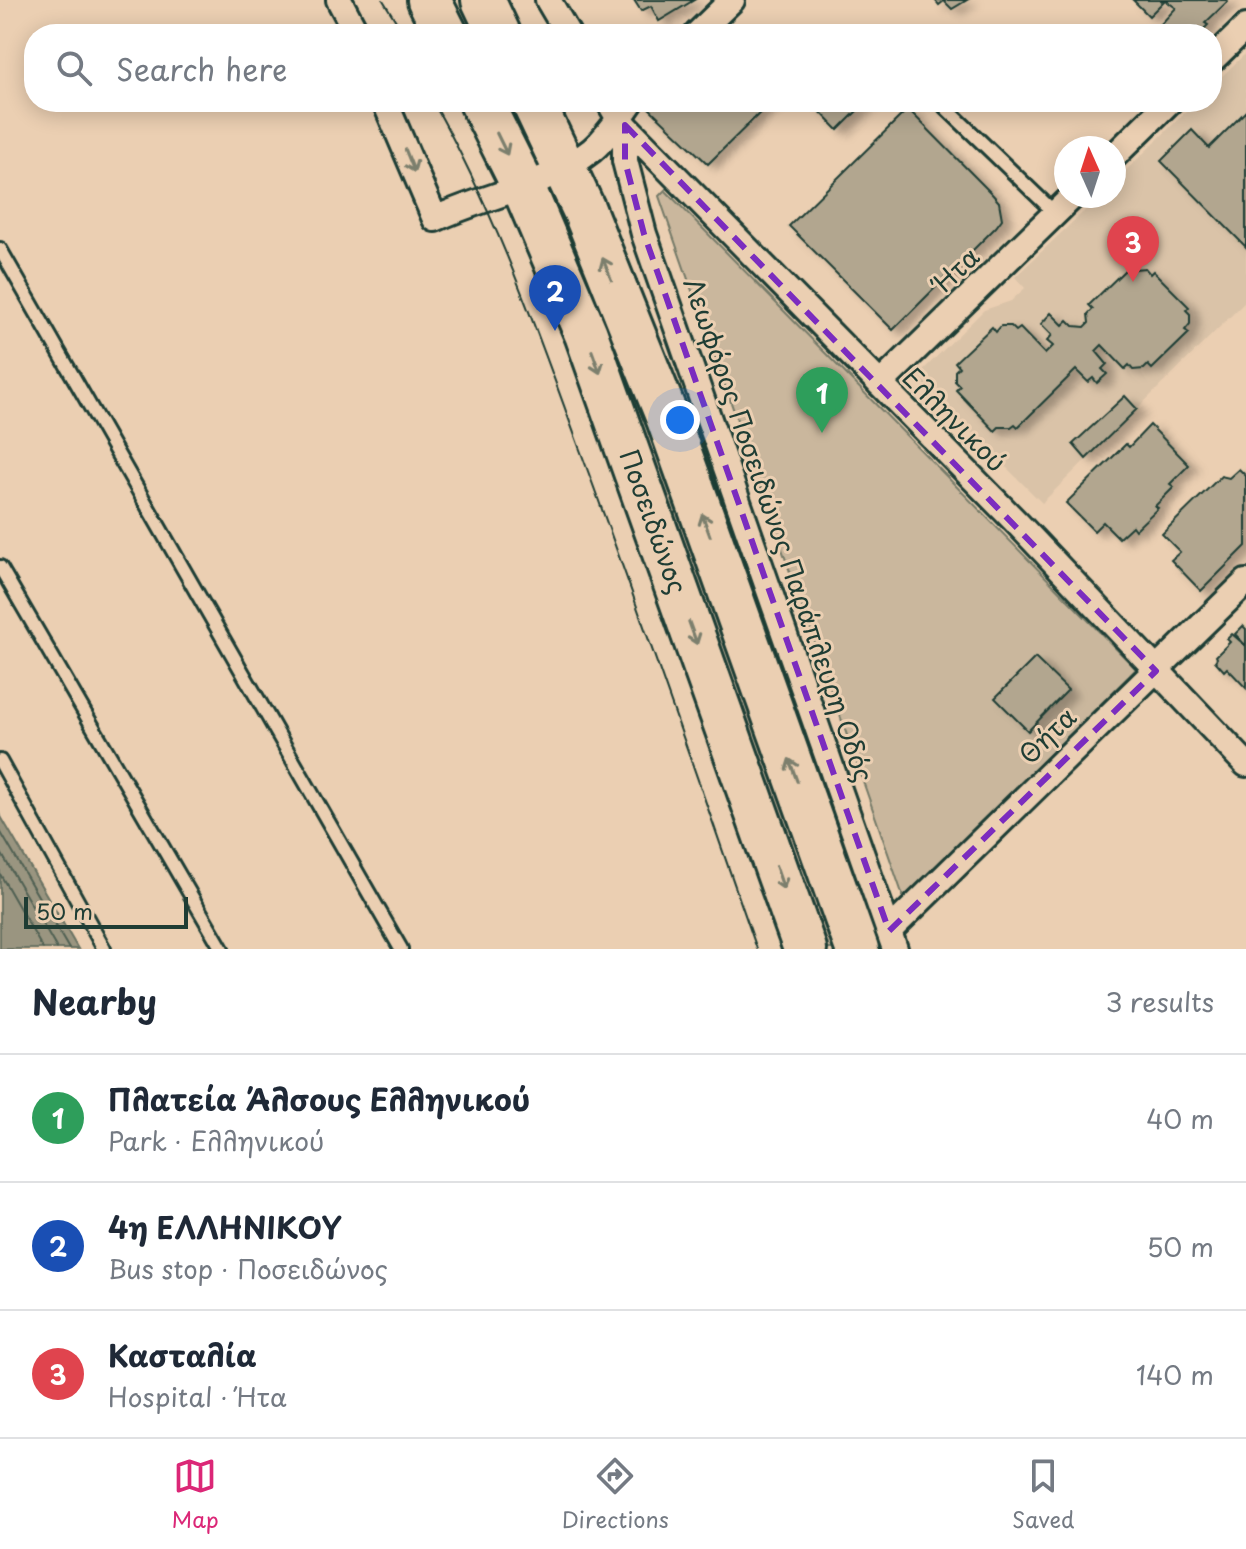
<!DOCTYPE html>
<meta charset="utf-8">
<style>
body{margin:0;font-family:"Playpen Sans",sans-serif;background:#f6f6f7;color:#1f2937}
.compass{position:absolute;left:1054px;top:136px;width:72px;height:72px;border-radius:50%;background:#fff;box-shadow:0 4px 20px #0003;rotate:357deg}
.scale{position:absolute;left:24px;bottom:20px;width:164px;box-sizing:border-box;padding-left:8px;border:4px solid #1f3d34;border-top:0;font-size:22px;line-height:28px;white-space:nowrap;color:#1f3d34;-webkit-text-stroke:6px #ebcfb2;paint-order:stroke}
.you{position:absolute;left:680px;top:420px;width:28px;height:28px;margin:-20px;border:6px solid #fff;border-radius:50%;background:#1a73e8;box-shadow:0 0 0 12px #1a73e833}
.badge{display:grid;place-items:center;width:52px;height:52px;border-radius:50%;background:#db2777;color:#fff;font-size:26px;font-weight:700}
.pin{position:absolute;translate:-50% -66px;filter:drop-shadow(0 2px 4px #0008)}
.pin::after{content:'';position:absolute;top:42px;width:28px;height:24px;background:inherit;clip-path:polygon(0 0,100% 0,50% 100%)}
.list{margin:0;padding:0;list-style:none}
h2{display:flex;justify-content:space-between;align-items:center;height:104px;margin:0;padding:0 32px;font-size:34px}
h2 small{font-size:26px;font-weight:400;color:#747a83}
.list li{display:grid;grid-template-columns:52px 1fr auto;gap:24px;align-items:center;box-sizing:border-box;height:128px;padding:0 32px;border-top:2px solid #e0e1e3}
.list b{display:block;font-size:30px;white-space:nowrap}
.list p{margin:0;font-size:26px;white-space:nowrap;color:#747a83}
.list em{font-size:26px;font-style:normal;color:#747a83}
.icon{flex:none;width:44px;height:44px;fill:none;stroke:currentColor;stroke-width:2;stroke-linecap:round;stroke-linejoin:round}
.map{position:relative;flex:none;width:1246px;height:949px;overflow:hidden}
.search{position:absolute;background:#fff;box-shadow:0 4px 20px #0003;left:24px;right:24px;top:24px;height:88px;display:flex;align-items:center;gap:20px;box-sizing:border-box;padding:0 28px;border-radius:32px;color:#747a83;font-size:30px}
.sheet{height:488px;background:#fff}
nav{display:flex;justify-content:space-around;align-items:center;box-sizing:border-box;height:112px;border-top:2px solid #e0e1e3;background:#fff;font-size:22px;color:#747a83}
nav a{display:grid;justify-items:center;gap:4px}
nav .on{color:#db2777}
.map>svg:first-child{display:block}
.built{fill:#dac3a8}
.green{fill:#cab79d;stroke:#747a68;stroke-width:2}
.water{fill:#9a9580;stroke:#697262;stroke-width:2}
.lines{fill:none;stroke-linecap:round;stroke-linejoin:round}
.shore{stroke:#506052;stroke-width:2}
.building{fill:#b2a68f;stroke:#1f3d34;stroke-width:2;filter:url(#shadow)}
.lane-casing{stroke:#1f3d34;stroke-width:18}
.street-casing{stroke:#1f3d34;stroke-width:30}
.highway-casing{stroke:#1f3d34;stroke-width:48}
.lane{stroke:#ebcfb2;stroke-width:12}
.street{stroke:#ebcfb2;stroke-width:24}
.highway{stroke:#ebcfb2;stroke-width:42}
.tram{stroke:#1f3d34;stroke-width:2}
.oneway{stroke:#7b7f6d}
.marked{fill:none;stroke:#7b2cbf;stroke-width:6;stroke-dasharray:16 10;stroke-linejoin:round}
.labels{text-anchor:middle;stroke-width:6;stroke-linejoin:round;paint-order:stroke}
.street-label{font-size:26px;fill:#1f3d34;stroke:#ebcfb2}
</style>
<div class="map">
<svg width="1246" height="949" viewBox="0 0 1246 949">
<defs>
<filter id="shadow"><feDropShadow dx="9" dy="5" stdDeviation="4" flood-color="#0004"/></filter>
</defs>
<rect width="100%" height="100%" fill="#ebcfb2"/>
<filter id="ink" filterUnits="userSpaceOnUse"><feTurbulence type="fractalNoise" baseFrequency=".0125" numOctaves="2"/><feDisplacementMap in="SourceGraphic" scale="16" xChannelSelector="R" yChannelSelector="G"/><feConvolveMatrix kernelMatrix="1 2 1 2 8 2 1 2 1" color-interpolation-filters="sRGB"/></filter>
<g filter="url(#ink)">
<polygon class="built" points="1246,53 1246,301 1042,503 916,377 984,310 1011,301 1025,288 1015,277 1100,196 1114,196 1114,182 1196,102 1212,102 1212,86"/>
<g class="green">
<polygon points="665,190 1136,669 904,899 659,196"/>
<polygon points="570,230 661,461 833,949 823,949 563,234"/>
</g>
<polygon class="water" points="0,815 78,949 0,949"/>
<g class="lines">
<g class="shore">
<polyline points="0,831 69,949"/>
<polyline points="0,851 57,949"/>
<polyline points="0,874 43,949"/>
</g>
</g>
<g class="building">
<polygon points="634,0 694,0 659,21 651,6 641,11"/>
<polygon points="935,0 967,0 952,9 944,1 939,5"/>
<polygon points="1133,0 1226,0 1228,1 1205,23 1208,25 1201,32 1196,27 1188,34 1166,34 1159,26 1176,8 1165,0 1149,16"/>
<polygon points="655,102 771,102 708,164 649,108"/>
<polygon points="811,102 866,102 838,130"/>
<polygon points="908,109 992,194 999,202 1002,219 996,227 893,330 789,226"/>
<polygon points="1246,111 1246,247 1161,161 1192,130 1209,148"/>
<polygon points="1145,268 1150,274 1153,271 1189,307 1186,310 1190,314 1190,324 1185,330 1189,333 1152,369 1148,365 1144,369 1133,370 1129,365 1125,369 1102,345 1096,351 1107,364 1102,369 1107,374 1097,383 1093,378 1088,382 1076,370 1018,427 1015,424 1011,427 999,427 995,431 956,390 960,386 955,381 955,371 959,367 955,362 992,327 996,332 1001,326 1011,326 1016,331 1020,328 1045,354 1053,346 1047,341 1052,335 1041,324 1051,313 1063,325 1068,320 1074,326 1085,327 1089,323 1088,314 1093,309 1089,305 1126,269 1130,273 1134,269"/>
<polygon points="1125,396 1137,409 1086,459 1073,444"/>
<polygon points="1150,425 1189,465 1170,484 1174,487 1155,506 1158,508 1135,530 1132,526 1119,538 1103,522 1094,531 1066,503 1126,444 1129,447"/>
<polygon points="1239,469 1246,476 1246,546 1201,591 1171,560 1180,552 1162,534 1221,476 1229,478"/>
<polygon points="1243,626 1246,629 1246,646 1235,634"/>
<polygon points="1232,634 1246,646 1246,688 1227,668 1224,671 1215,661 1217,658 1216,656 1230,642 1227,639"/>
<polygon points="1035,658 1068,690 1028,731 995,698"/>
</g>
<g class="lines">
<g class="lane-casing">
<g id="lane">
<polyline points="945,107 1055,213"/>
<polyline points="0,249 401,949"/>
<polyline points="0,567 222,949"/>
<polyline points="0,761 104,949"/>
</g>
</g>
<g class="street-casing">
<g id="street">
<polyline points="339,0 357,34"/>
<polyline points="548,0 568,34"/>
<polyline points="697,34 732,0"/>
<polyline points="1212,60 1246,27"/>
<path d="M385 102 435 219C486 195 547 186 592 150 607 137 620 118 631 102"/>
<polyline points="609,102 619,119 1018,524 1246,764"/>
<polyline points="625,125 625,161 644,234 895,949"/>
<polyline points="1114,156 1169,102"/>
<polyline points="880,384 1073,196"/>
<polyline points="889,931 1246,582"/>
</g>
</g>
<g class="highway-casing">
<g id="highway">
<polyline points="429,0 446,34"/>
<polyline points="483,0 499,34"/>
<path id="s1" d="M481 102 523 186 586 334 805 949"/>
<polyline points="533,102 584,210 668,419 857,949"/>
</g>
</g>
<use href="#lane" class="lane"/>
<use href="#street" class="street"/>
<use href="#highway" class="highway"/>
<g class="tram">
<polyline points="383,0 404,34"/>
<path d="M433 102C495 211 536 329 579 447 641 613 698 781 757 949"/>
</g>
</g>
<defs><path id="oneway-shaft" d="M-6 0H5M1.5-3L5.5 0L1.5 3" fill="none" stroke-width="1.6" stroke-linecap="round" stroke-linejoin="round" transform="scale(2)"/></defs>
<g class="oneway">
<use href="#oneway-shaft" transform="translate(502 144) rotate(64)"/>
<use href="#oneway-shaft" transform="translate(410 161) rotate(68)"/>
<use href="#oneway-shaft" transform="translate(607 269) rotate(-112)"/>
<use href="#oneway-shaft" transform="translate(596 362) rotate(70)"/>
<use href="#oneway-shaft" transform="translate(706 525) rotate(-110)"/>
<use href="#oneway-shaft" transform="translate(693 633) rotate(70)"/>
<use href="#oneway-shaft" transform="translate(793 770) rotate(-110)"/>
<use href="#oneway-shaft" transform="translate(780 878) rotate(71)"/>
</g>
</g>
<path class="marked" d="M625 125 1156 671 889 931 644 234 625 161Z"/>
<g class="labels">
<g class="street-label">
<text transform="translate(957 270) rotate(-44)" y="9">Ήτα</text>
<text transform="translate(954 420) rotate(45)" y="9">Ελληνικού</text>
<text dy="9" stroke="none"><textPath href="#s1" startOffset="454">Ποσειδώνος</textPath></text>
<text transform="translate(778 530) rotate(71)" y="9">Λεωφόρος Ποσειδώνος Παράπλευρη Οδός</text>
<text transform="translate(1048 736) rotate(-44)" y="9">Θήτα</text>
</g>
</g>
</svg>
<svg class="compass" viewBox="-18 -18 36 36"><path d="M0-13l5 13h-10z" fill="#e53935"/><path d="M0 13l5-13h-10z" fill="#747a83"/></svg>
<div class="scale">50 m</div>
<div class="you"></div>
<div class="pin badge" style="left:822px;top:433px;background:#2e9e5b">1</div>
<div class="pin badge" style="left:555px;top:331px;background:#1a4fb4">2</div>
<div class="pin badge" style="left:1133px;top:282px;background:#e0444e">3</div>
<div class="search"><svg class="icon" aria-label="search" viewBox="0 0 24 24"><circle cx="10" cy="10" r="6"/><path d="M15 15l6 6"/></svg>Search here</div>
</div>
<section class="sheet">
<h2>Nearby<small>3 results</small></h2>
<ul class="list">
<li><span class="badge" style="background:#2e9e5b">1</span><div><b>Πλατεία Άλσους Ελληνικού</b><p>Park · Ελληνικού</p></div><em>40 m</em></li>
<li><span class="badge" style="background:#1a4fb4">2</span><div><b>4η ΕΛΛΗΝΙΚΟΥ</b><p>Bus stop · Ποσειδώνος</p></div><em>50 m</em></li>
<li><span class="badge" style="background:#e0444e">3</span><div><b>Κασταλία</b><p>Hospital · Ήτα</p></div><em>140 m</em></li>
</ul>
</section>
<nav>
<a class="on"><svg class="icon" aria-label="map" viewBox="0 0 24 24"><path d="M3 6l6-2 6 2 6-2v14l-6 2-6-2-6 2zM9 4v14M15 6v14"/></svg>Map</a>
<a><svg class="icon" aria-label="directions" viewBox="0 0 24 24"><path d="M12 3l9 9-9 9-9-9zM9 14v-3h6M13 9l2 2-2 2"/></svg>Directions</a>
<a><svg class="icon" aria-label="saved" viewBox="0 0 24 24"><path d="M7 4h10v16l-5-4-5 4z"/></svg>Saved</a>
</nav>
